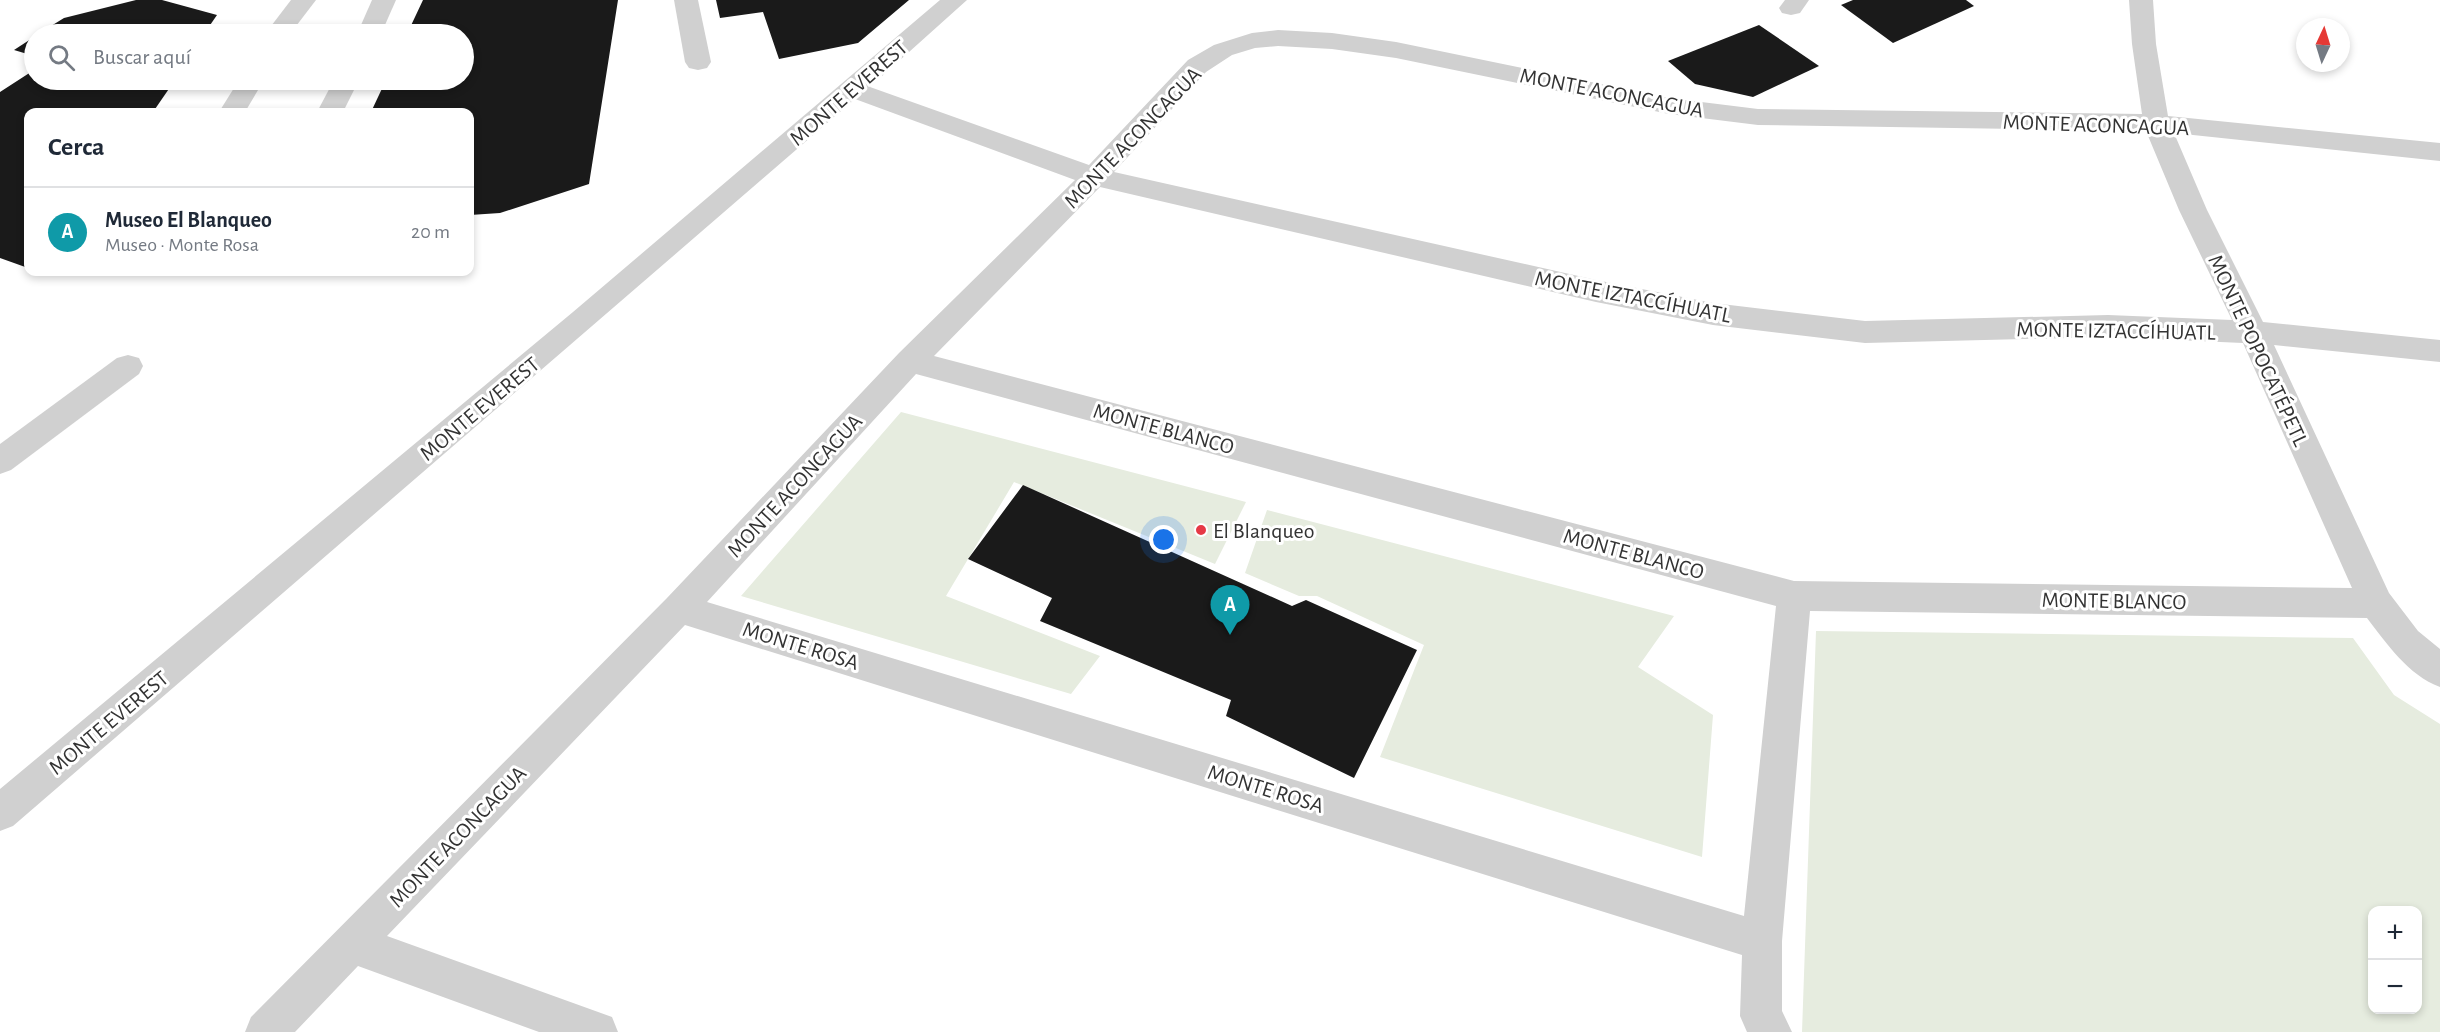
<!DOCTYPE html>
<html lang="es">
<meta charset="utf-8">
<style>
body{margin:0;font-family:"Alegreya Sans",sans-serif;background:#f6f6f7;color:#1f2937}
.controls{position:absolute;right:18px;bottom:18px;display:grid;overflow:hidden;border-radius:12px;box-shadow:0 3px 9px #0003}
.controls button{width:54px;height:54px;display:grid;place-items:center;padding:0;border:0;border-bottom:2px solid #e0e1e3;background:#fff;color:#1f2937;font:30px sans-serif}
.compass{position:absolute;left:2296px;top:18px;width:54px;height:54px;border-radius:50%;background:#fff;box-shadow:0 3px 9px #0003;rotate:4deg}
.you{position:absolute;left:1164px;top:540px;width:21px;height:21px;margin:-15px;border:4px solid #fff;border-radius:50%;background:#1a73e8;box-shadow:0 0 0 9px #1a73e833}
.badge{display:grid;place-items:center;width:39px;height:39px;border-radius:50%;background:#e63946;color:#fff;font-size:20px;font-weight:700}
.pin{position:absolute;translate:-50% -50px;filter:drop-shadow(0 2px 3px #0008)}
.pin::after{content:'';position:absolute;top:32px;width:21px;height:18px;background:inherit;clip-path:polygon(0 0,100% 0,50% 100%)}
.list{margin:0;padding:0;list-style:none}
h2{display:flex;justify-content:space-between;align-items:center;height:78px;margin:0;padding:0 24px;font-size:26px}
h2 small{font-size:20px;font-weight:400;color:#747a83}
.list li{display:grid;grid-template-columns:39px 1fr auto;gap:18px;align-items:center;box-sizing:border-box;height:90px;padding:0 24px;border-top:2px solid #e0e1e3}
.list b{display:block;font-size:22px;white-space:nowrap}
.list p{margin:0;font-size:20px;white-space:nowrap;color:#747a83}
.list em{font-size:20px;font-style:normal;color:#747a83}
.icon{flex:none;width:33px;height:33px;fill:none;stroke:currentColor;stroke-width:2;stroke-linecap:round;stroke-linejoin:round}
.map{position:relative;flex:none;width:2440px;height:1032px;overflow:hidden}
.search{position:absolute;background:#fff;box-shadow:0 3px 9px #0003;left:24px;top:24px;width:450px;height:66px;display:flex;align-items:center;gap:15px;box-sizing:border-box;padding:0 21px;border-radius:33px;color:#747a83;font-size:22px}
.panel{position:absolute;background:#fff;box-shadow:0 3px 9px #0003;left:24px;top:108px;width:450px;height:168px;border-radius:12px}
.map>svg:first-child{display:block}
.green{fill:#e6ecdf;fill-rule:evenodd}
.building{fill:#1a1a1a}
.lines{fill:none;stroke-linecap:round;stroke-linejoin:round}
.minor{fill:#d0d0d0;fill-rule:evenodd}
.poi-dot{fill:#e63946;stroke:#fff;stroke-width:2}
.labels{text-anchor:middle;stroke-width:6;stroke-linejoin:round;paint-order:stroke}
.street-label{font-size:22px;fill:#333;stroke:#fff}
.poi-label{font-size:22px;fill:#333;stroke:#fff;text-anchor:start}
</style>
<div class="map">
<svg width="2440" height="1032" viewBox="0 0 2440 1032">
<rect width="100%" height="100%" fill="#fff"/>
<g class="green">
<polygon points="901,412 1246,502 1215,564 1014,482 946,596 1100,656 1071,694 741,596"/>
<polygon points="1267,510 1674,616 1638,667 1713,715 1702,857 1380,757 1424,645 1317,596 1299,596 1245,573"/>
<path d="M1816 631 2353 638 2394 695 2440 724V1032H1802ZM2372 910H2418V1010H2372Z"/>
</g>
<g class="building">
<polygon points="136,0 162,0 217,15 204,34 38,34 64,18"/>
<polygon points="423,0 618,0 589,184 500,213 470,215 470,112 371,112 386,80 464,80 464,34 407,34"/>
<polygon points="716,0 909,0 858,43 779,59 763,12 720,18"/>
<polygon points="1853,0 1966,0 1974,6 1893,43 1841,5"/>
<polygon points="1759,25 1819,66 1753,97 1695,84 1668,61"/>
<polygon points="34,37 34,56 14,50"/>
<polygon points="34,70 34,80 175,80 153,112 28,112 28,268 0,258 0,92"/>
<polygon points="1023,485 1292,606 1306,600 1417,650 1354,778 1226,716 1231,700 1040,621 1052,598 968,559"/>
</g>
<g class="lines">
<g class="minor">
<polygon points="291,0 316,0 290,34 265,34"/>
<polygon points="372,0 396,0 381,34 357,34"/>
<polygon points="674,0 698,0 711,62 707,68 698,70 689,68 685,62"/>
<path d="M940 0H967L870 87 1089 165 1188 60 1214 45 1252 33 1278 30 1332 33 1396 42 1669 98 1758 109 2142 114 2132 44 2129 0H2153L2156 44 2168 116 2440 143V161L2174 133 2207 210 2263 322 2440 340V362L2274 345 2389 593 2418 631 2440 649V687C2408 675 2387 644 2367 618L1810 611 1782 941V1011L1792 1032H1747L1740 1016 1742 955 685 625 387 936 612 1017 618 1032H539L358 966 295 1032H245L251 1017 667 598 899 353 1075 180 855 99 13 826 0 831V789L573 312ZM1278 46 1332 49 1396 58 1669 114 1758 125 2146 131 2179 210 2232 320 2108 315 1865 321 1713 303 1596 280 1114 172 1206 72 1232 55 1255 48ZM1100 187 1596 302 1713 325 1865 343 2108 337 2243 343 2352 588 1794 581 934 356ZM916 374 1776 606 1744 916 707 602Z"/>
<polygon points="1785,0 1809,0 1800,13 1791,15 1782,13 1779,8"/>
<polygon points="239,80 264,80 245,112 219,112"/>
<polygon points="334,80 359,80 343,112 317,112"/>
<polygon points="128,355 139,358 143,366 139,374 11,470 0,474 0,444 117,358"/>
</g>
</g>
<circle class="poi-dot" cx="1201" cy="530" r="6"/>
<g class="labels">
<g class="street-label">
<text transform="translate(848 92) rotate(-41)" y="8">MONTE EVEREST</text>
<text transform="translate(1612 92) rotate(11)" y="8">MONTE ACONCAGUA</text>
<text transform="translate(2096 124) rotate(2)" y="8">MONTE ACONCAGUA</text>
<text transform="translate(1132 137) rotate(-46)" y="8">MONTE ACONCAGUA</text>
<text transform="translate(1633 296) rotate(11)" y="8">MONTE IZTACCÍHUATL</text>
<text transform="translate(2116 330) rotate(1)" y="8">MONTE IZTACCÍHUATL</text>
<text transform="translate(2259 350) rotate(65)" y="8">MONTE POPOCATÉPETL</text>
<text transform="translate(479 408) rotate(-40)" y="8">MONTE EVEREST</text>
<text transform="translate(1164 428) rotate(15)" y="8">MONTE BLANCO</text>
<text transform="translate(794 485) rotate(-47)" y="8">MONTE ACONCAGUA</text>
<text transform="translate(1634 553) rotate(15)" y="8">MONTE BLANCO</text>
<text transform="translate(2114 600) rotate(1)" y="8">MONTE BLANCO</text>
<text transform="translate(801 645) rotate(17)" y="8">MONTE ROSA</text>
<text transform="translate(108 722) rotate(-40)" y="8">MONTE EVEREST</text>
<text transform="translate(1266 788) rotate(17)" y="8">MONTE ROSA</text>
<text transform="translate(457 836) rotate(-46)" y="8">MONTE ACONCAGUA</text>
</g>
<g class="poi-label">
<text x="1213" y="538">El Blanqueo</text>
</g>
</g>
</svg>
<div class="controls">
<button>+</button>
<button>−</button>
</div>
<svg class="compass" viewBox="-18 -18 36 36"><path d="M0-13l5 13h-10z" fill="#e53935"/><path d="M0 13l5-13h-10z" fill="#747a83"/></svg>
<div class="you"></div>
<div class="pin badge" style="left:1230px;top:635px;background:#0f9aa8">A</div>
<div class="search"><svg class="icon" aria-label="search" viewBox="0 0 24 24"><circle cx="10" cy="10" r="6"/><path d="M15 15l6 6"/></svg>Buscar aquí</div>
<section class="panel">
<h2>Cerca<small></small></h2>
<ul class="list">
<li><span class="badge" style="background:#0f9aa8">A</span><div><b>Museo El Blanqueo</b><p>Museo · Monte Rosa</p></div><em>20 m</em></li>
</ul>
</section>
</div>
